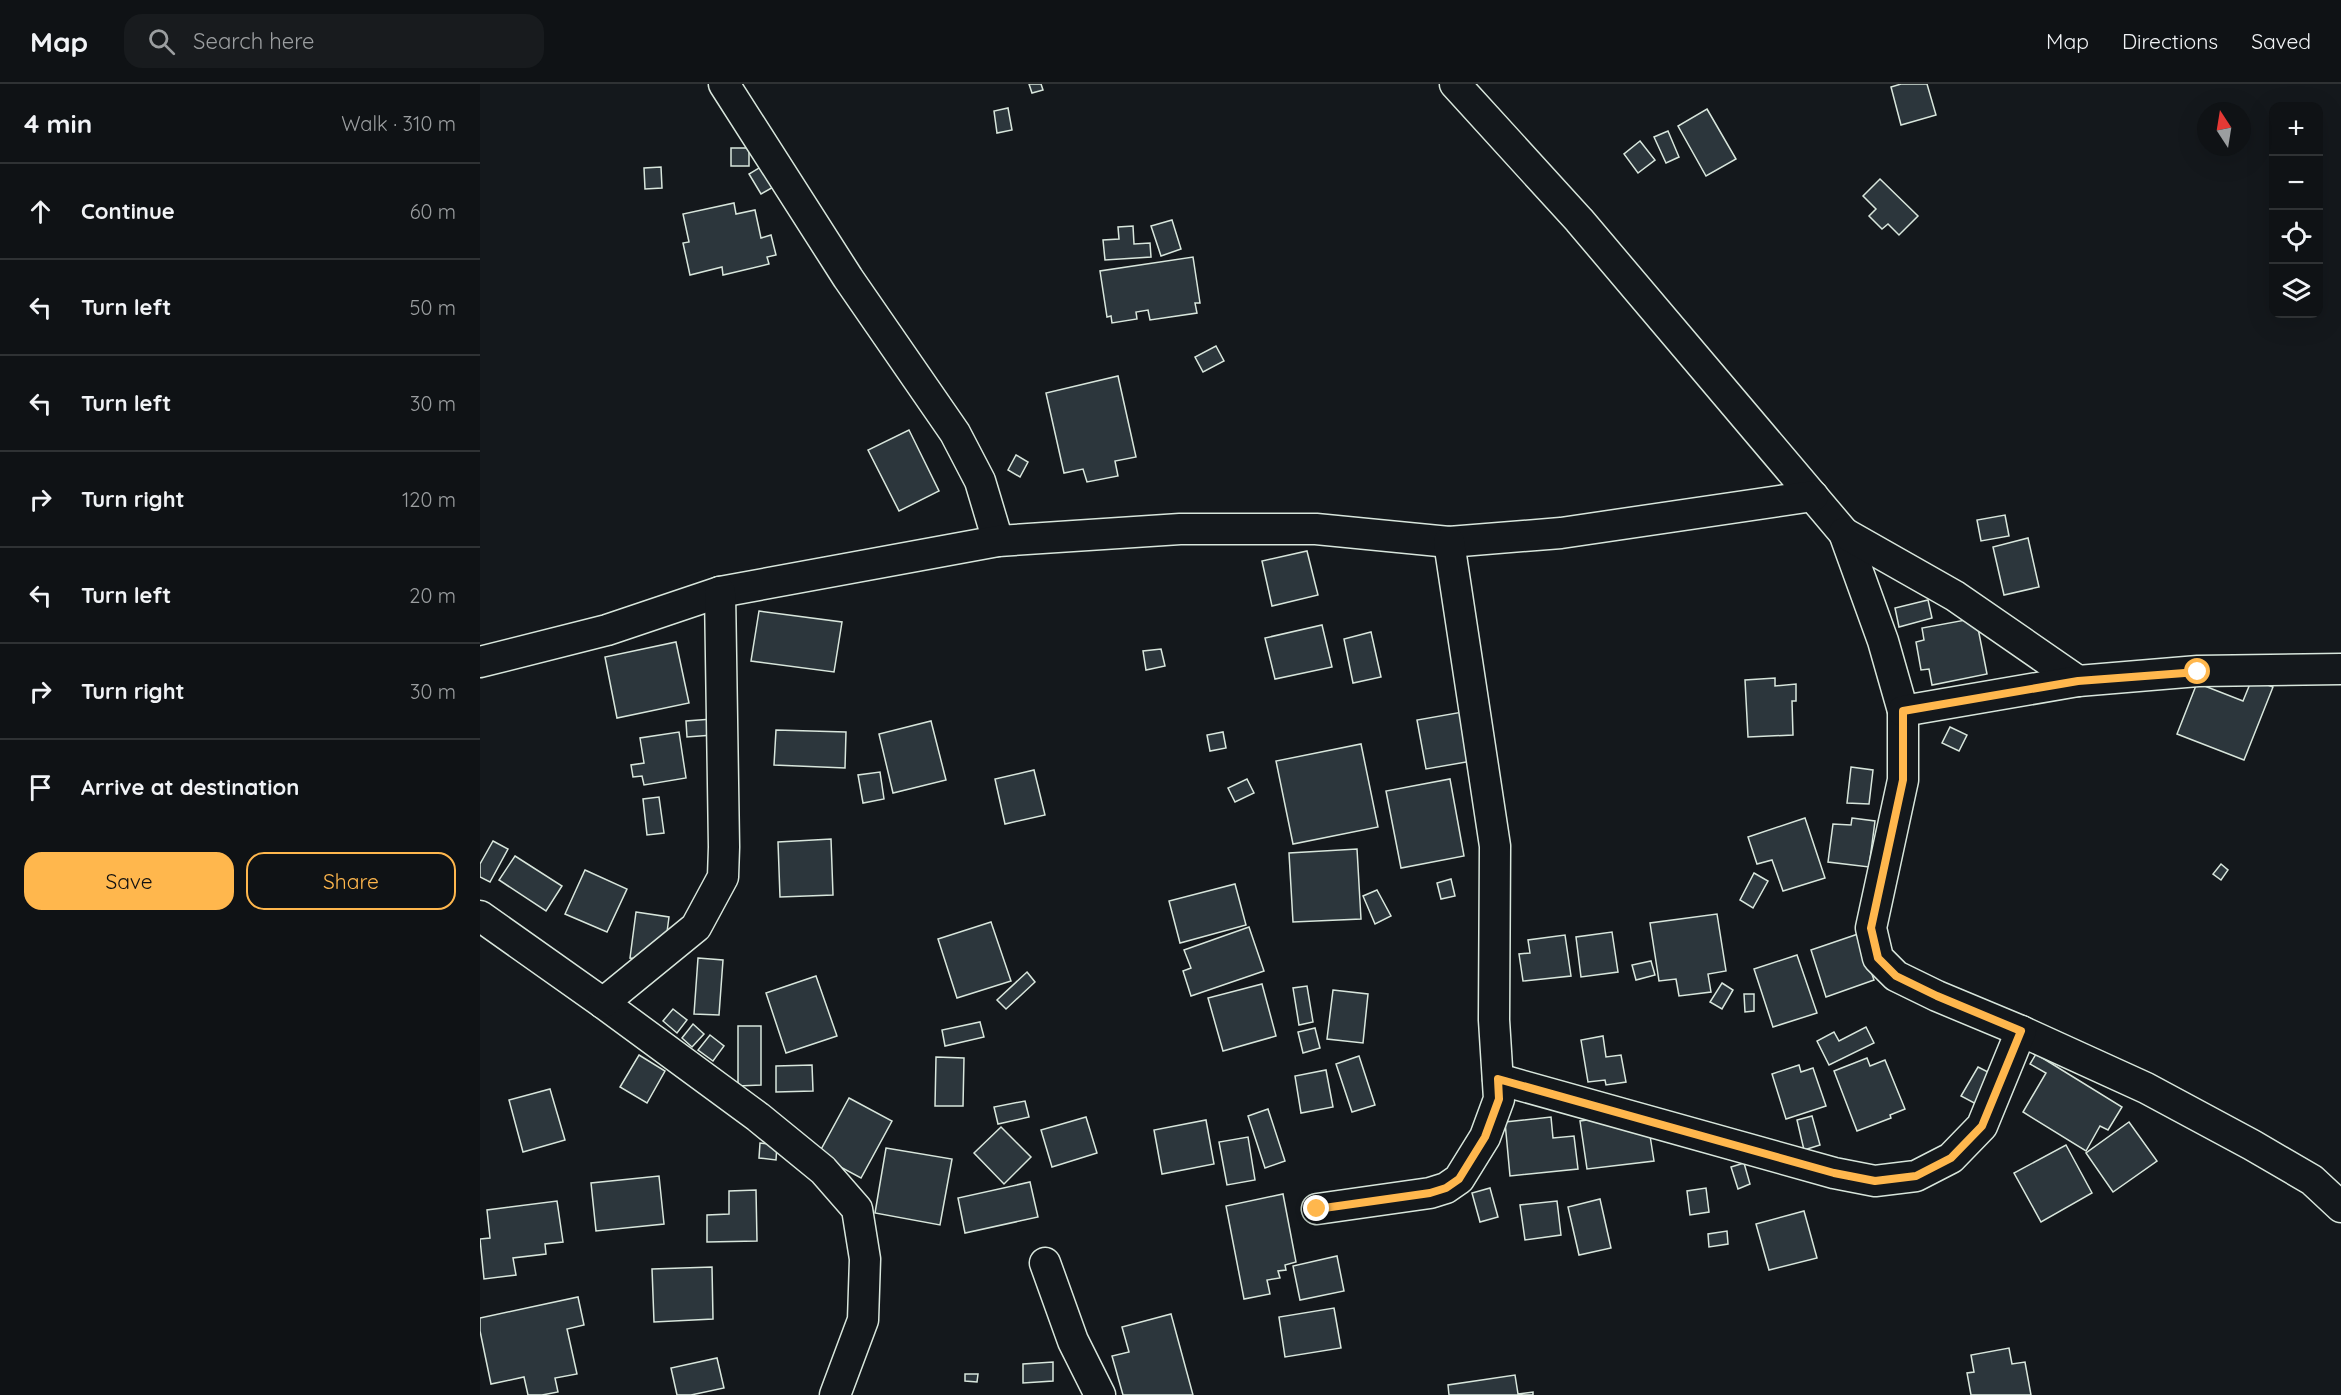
<!DOCTYPE html>
<meta charset="utf-8">
<style>
body{margin:0;font-family:Quicksand,sans-serif;background:#181b1e;color:#f1f3f6}
.controls{position:absolute;right:18px;top:18px;display:grid;overflow:hidden;border-radius:12px;box-shadow:0 6px 24px #0002}
.controls button{width:54px;height:54px;display:grid;place-items:center;padding:0;border:0;border-bottom:2px solid #2f3234;background:#0f1215;color:#f1f3f6;font:30px sans-serif}
.compass{position:absolute;left:1717px;top:18px;width:54px;height:54px;border-radius:50%;background:#0f1215;box-shadow:0 6px 24px #0002;rotate:348deg}
.stop{position:absolute;width:18px;height:18px;margin:-14px;border:4px solid #ffb74d;border-radius:50%;background:#fff}
.stop.end{background:#ffb74d;border-color:#fff;box-shadow:0 2px 6px #0008}
.list{margin:0;padding:0;list-style:none}
h2{display:flex;justify-content:space-between;align-items:center;height:78px;margin:0;padding:0 24px;font-size:26px}
h2 small{font-size:20px;font-weight:400;color:#9b9ea0}
.list li{display:grid;grid-template-columns:39px 1fr auto;gap:18px;align-items:center;box-sizing:border-box;height:96px;padding:0 24px;border-top:2px solid #2f3234}
.list b{display:block;font-size:22px;white-space:nowrap}
.list em{font-size:20px;font-style:normal;color:#9b9ea0}
.actions{display:flex;gap:12px;padding:18px 24px}
.actions a{flex:1;padding:14px 0;border:2px solid #ffb74d;border-radius:18px;text-align:center;font-size:21px;color:#ffb74d}
.actions .main{background:#ffb74d;color:#111}
.icon{flex:none;width:33px;height:33px;fill:none;stroke:currentColor;stroke-width:2;stroke-linecap:round;stroke-linejoin:round}
.map{position:relative;flex:none;width:1861px;height:1311px;overflow:hidden}
header{display:flex;align-items:center;gap:36px;box-sizing:border-box;height:84px;padding:0 30px;background:#0f1215;border-bottom:2px solid #2f3234}
header strong{font-size:28px}
nav{display:flex;gap:33px;margin-inline-start:auto;font-size:21px}
.search{width:420px;height:54px;background:#181b1e;display:flex;align-items:center;gap:15px;box-sizing:border-box;padding:0 21px;border-radius:18px;color:#9b9ea0;font-size:22px}
main{display:flex}
aside{flex:1;background:#0f1215}
.map>svg:first-child{display:block}
.building{fill:#2c363c;stroke:#d8e6dc;stroke-width:1.5}
.lines{fill:none;stroke-linecap:round;stroke-linejoin:round}
.minor-casing{stroke:#d8e6dc;stroke-width:33}
.minor{stroke:#14181c;stroke-width:30}
.route{stroke:#ffb74d;stroke-width:8}
</style>
<header>
<strong>Map</strong>
<div class="search"><svg class="icon" aria-label="search" viewBox="0 0 24 24"><circle cx="10" cy="10" r="6"/><path d="M15 15l6 6"/></svg>Search here</div>
<nav><a>Map</a><a>Directions</a><a>Saved</a></nav>
</header>
<main>
<aside>
<h2>4 min<small>Walk · 310 m</small></h2>
<ul class="list">
<li><svg class="icon" aria-label="ahead" viewBox="0 0 24 24"><path d="M12 20V5M6 11l6-6 6 6"/></svg><div><b>Continue</b></div><em>60 m</em></li>
<li><svg class="icon" aria-label="left" viewBox="0 0 24 24"><path d="M17 20v-9H6M10 6l-5 5 5 5"/></svg><div><b>Turn left</b></div><em>50 m</em></li>
<li><svg class="icon" aria-label="left" viewBox="0 0 24 24"><path d="M17 20v-9H6M10 6l-5 5 5 5"/></svg><div><b>Turn left</b></div><em>30 m</em></li>
<li><svg class="icon" aria-label="right" viewBox="0 0 24 24"><path d="M7 20v-9h11M14 6l5 5-5 5"/></svg><div><b>Turn right</b></div><em>120 m</em></li>
<li><svg class="icon" aria-label="left" viewBox="0 0 24 24"><path d="M17 20v-9H6M10 6l-5 5 5 5"/></svg><div><b>Turn left</b></div><em>20 m</em></li>
<li><svg class="icon" aria-label="right" viewBox="0 0 24 24"><path d="M7 20v-9h11M14 6l5 5-5 5"/></svg><div><b>Turn right</b></div><em>30 m</em></li>
<li><svg class="icon" aria-label="arrive" viewBox="0 0 24 24"><path d="M6 21V4h12l-3 4 3 4H6"/></svg><div><b>Arrive at destination</b></div></li>
</ul>
<div class="actions"><a class="main">Save</a><a>Share</a></div>
</aside>
<div class="map">
<svg width="1861" height="1311" viewBox="0 0 1861 1311">
<rect width="100%" height="100%" fill="#14181c"/>
<g class="building">
<polygon points="549,0 561,0 563,6 552,9"/>
<polygon points="1421,0 1447,0 1456,31 1421,41 1411,3"/>
<polygon points="528,24 532,46 517,49 514,27"/>
<polygon points="1227,25 1256,75 1226,92 1198,42"/>
<polygon points="1188,47 1199,73 1186,79 1174,53"/>
<polygon points="1160,57 1175,76 1158,89 1144,70"/>
<rect x="251" y="64" width="18" height="18"/>
<polygon points="284,81 297,101 281,110 269,90"/>
<polygon points="181,83 182,104 165,105 164,84"/>
<polygon points="1400,95 1438,132 1419,151 1408,140 1402,145 1389,132 1396,125 1383,112"/>
<polygon points="254,119 256,130 275,126 281,154 291,151 296,171 287,173 289,180 243,191 242,183 210,191 203,159 209,158 203,130"/>
<polygon points="692,136 701,165 681,172 671,142"/>
<polygon points="653,142 654,160 670,159 671,173 625,176 623,156 639,155 638,143"/>
<polygon points="713,173 720,219 715,219 717,229 670,236 668,226 656,228 657,235 632,239 631,232 627,233 620,187"/>
<polygon points="736,262 744,277 723,288 715,273"/>
<polygon points="638,292 656,373 635,377 638,392 607,398 603,385 584,389 566,309"/>
<polygon points="429,346 459,407 419,427 388,366"/>
<polygon points="536,371 548,378 540,393 528,386"/>
<polygon points="1525,431 1529,452 1501,457 1497,436"/>
<polygon points="1548,454 1559,503 1524,511 1513,463"/>
<polygon points="827,467 838,511 792,522 782,477"/>
<polygon points="1448,516 1452,534 1419,543 1415,524"/>
<polygon points="279,527 362,538 354,588 271,577"/>
<polygon points="1496,534 1507,590 1452,601 1449,585 1441,586 1436,558 1444,556 1442,544"/>
<polygon points="842,541 852,583 795,595 785,554"/>
<polygon points="891,548 901,593 873,599 864,555"/>
<polygon points="196,558 209,619 137,634 125,573"/>
<polygon points="681,565 685,582 666,586 663,567"/>
<polygon points="1295,594 1295,602 1316,600 1316,617 1312,617 1313,651 1268,653 1265,596"/>
<polygon points="1772,595 1793,603 1764,676 1697,650 1717,599 1763,617"/>
<polygon points="1005,624 1015,673 946,685 937,636"/>
<polygon points="232,635 233,651 207,653 206,637"/>
<polygon points="451,637 466,696 413,709 399,650"/>
<polygon points="1470,643 1487,651 1479,667 1462,659"/>
<polygon points="296,646 366,648 365,684 294,681"/>
<polygon points="199,648 206,694 164,701 162,692 153,693 151,681 164,679 160,654"/>
<polygon points="743,648 746,664 730,667 727,651"/>
<polygon points="881,660 898,743 813,760 796,677"/>
<polygon points="1371,683 1393,686 1389,720 1367,719"/>
<polygon points="554,686 565,731 525,740 515,695"/>
<polygon points="400,688 404,715 383,719 378,691"/>
<polygon points="767,695 774,709 755,718 748,704"/>
<polygon points="970,695 984,772 921,784 906,707"/>
<polygon points="179,713 184,749 167,751 163,715"/>
<polygon points="1325,734 1345,794 1303,807 1292,776 1277,780 1268,753"/>
<polygon points="1372,734 1395,737 1389,783 1348,778 1353,740 1371,741"/>
<polygon points="351,755 353,811 300,813 298,758"/>
<polygon points="13,757 28,765 10,798 0,793 0,780"/>
<polygon points="877,765 881,835 813,838 809,769"/>
<polygon points="35,772 82,802 66,827 19,796"/>
<polygon points="1741,780 1748,786 1741,796 1733,790"/>
<polygon points="105,786 147,805 127,848 85,830"/>
<polygon points="1274,789 1288,797 1273,824 1260,816"/>
<polygon points="971,795 975,812 961,815 957,799"/>
<polygon points="755,800 766,841 700,859 689,817"/>
<polygon points="897,806 911,832 895,840 883,812"/>
<polygon points="156,828 189,833 183,878 150,874"/>
<polygon points="1237,830 1246,887 1228,890 1231,908 1199,912 1196,895 1179,897 1170,839"/>
<polygon points="511,838 531,897 477,914 458,855"/>
<polygon points="769,843 784,887 711,912 703,887 711,884 704,866"/>
<polygon points="1132,848 1138,888 1101,893 1096,853"/>
<polygon points="1378,850 1394,896 1346,913 1331,866"/>
<polygon points="1085,851 1091,892 1043,897 1039,870 1050,869 1048,856"/>
<polygon points="1317,871 1337,929 1293,943 1274,885"/>
<polygon points="218,874 243,876 239,931 214,930"/>
<polygon points="1171,877 1175,891 1156,896 1152,881"/>
<polygon points="547,888 555,898 526,925 517,916"/>
<polygon points="336,892 357,952 306,969 286,909"/>
<polygon points="1242,899 1253,906 1242,925 1230,918"/>
<polygon points="782,900 796,952 743,967 728,914"/>
<polygon points="827,902 833,938 819,941 813,904"/>
<polygon points="853,906 888,910 883,959 847,955"/>
<polygon points="1264,910 1274,910 1274,927 1265,928"/>
<polygon points="193,925 207,936 197,949 183,937"/>
<polygon points="500,938 504,953 465,962 462,946"/>
<polygon points="213,940 224,950 212,963 202,954"/>
<polygon points="258,942 281,942 281,1001 258,1002"/>
<polygon points="1386,943 1394,959 1349,981 1337,957 1354,948 1359,957"/>
<polygon points="835,944 840,964 823,969 818,948"/>
<polygon points="230,951 244,962 233,977 218,966"/>
<polygon points="1123,952 1126,973 1141,971 1146,998 1126,1001 1125,996 1108,998 1101,956"/>
<polygon points="1556,970 1642,1023 1628,1046 1620,1042 1606,1067 1543,1028 1566,989 1550,980"/>
<polygon points="159,971 185,987 167,1019 140,1003"/>
<polygon points="879,972 895,1021 872,1028 856,980"/>
<polygon points="456,973 484,974 483,1022 455,1022"/>
<polygon points="1387,974 1390,982 1405,976 1425,1025 1410,1031 1411,1034 1377,1047 1354,987"/>
<polygon points="332,981 333,1007 296,1008 296,982"/>
<polygon points="1319,981 1321,988 1333,984 1346,1022 1306,1035 1292,990"/>
<polygon points="1498,983 1514,991 1498,1021 1481,1012"/>
<polygon points="846,986 853,1023 821,1029 815,992"/>
<polygon points="70,1005 85,1056 43,1068 29,1016"/>
<polygon points="369,1014 412,1037 381,1094 338,1071"/>
<polygon points="545,1017 549,1033 518,1040 514,1023"/>
<polygon points="788,1025 805,1077 785,1084 768,1032"/>
<polygon points="1136,1032 1168,1039 1174,1077 1107,1085 1100,1037"/>
<polygon points="1332,1032 1340,1061 1324,1066 1317,1036"/>
<polygon points="606,1033 617,1069 572,1083 561,1046"/>
<polygon points="1071,1033 1073,1054 1094,1052 1098,1085 1030,1092 1025,1038"/>
<polygon points="726,1036 734,1080 682,1090 674,1046"/>
<polygon points="1649,1038 1677,1077 1633,1108 1606,1069"/>
<polygon points="521,1043 551,1073 524,1100 494,1069"/>
<polygon points="768,1053 775,1096 747,1101 739,1058"/>
<polygon points="280,1059 297,1061 296,1076 279,1074"/>
<polygon points="1586,1061 1612,1109 1561,1138 1534,1089"/>
<polygon points="406,1064 472,1075 460,1141 395,1129"/>
<polygon points="1264,1079 1270,1100 1258,1105 1251,1083"/>
<polygon points="179,1092 184,1140 116,1147 111,1099"/>
<polygon points="550,1098 558,1133 485,1149 478,1114"/>
<polygon points="1010,1104 1018,1133 1000,1138 992,1109"/>
<polygon points="1226,1104 1229,1128 1210,1131 1207,1107"/>
<polygon points="276,1106 277,1157 227,1158 227,1131 249,1130 249,1107"/>
<polygon points="803,1110 816,1178 805,1181 806,1186 798,1187 800,1194 787,1196 790,1210 764,1215 746,1122"/>
<polygon points="1120,1115 1131,1164 1099,1171 1088,1123"/>
<polygon points="77,1117 83,1158 65,1160 66,1170 33,1174 36,1191 4,1195 0,1155 10,1154 7,1126"/>
<polygon points="1077,1117 1081,1151 1045,1156 1040,1121"/>
<polygon points="1324,1127 1337,1174 1289,1186 1276,1140"/>
<polygon points="1247,1147 1248,1160 1229,1163 1228,1150"/>
<polygon points="857,1172 864,1207 820,1216 813,1182"/>
<polygon points="232,1183 233,1235 174,1238 172,1185"/>
<polygon points="98,1213 104,1241 87,1245 97,1290 75,1294 78,1308 62,1311 48,1311 44,1293 11,1300 0,1247 0,1234"/>
<polygon points="854,1224 861,1264 805,1273 799,1233"/>
<polygon points="691,1230 713,1311 643,1311 632,1272 649,1268 642,1243"/>
<polygon points="1529,1264 1532,1280 1545,1278 1551,1311 1491,1311 1487,1289 1494,1288 1491,1271"/>
<polygon points="237,1274 244,1304 211,1311 197,1311 191,1284"/>
<polygon points="573,1278 573,1297 543,1299 543,1280"/>
<polygon points="485,1290 498,1290 497,1298 485,1297"/>
<polygon points="1035,1291 1038,1310 1053,1308 1053,1311 969,1311 968,1301"/>
</g>
<g class="lines">
<g class="minor-casing">
<g id="minor">
<polyline points="244,0 368,194 475,349 500,397 518,457"/>
<polyline points="975,0 1099,136 1364,449 1403,557 1423,627 1423,696 1391,844 1398,874 1416,892 1457,912 1541,947 1666,1004 1772,1061 1832,1096 1861,1123"/>
<polyline points="1364,449 1475,512 1598,597"/>
<polyline points="0,578 127,546 240,508 518,457 700,445 836,445 969,458 1081,449 1333,412"/>
<polyline points="1423,627 1598,597 1718,587 1861,585"/>
<polyline points="0,832 123,919 278,1033 343,1086 377,1125 385,1175 383,1236 355,1311"/>
<polyline points="123,919 216,843 243,793 244,763 240,508"/>
<polyline points="1018,995 1354,1089 1395,1097 1436,1092 1471,1074 1502,1042 1541,947"/>
<polyline points="837,1125 950,1109 966,1104 979,1095 1005,1053 1019,1015 1014,936 1015,762 969,458"/>
<polyline points="565,1179 593,1257 620,1311"/>
</g>
</g>
<use href="#minor" class="minor"/>
</g>
<g class="lines">
<polyline class="route" points="837,1125 950,1109 966,1104 979,1095 1005,1053 1019,1015 1018,995 1354,1089 1395,1097 1436,1092 1471,1074 1502,1042 1541,947 1457,912 1416,892 1398,874 1391,844 1423,696 1423,627 1598,597 1718,588"/>
</g>
</svg>
<div class="controls">
<button>+</button>
<button>−</button>
<button><svg class="icon" aria-label="locate" viewBox="0 0 24 24"><circle cx="12" cy="12" r="6"/><path d="M12 2v4M12 18v4M2 12h4M18 12h4"/></svg></button>
<button><svg class="icon" aria-label="layers" viewBox="0 0 24 24"><path d="M12 4l9 5-9 5-9-5zM3 14l9 5 9-5"/></svg></button>
</div>
<svg class="compass" viewBox="-18 -18 36 36"><path d="M0-13l5 13h-10z" fill="#e53935"/><path d="M0 13l5-13h-10z" fill="#9b9ea0"/></svg>
<div class="stop" style="left:1718px;top:588px"></div>
<div class="stop end" style="left:837px;top:1125px"></div>
</div>
</main>
